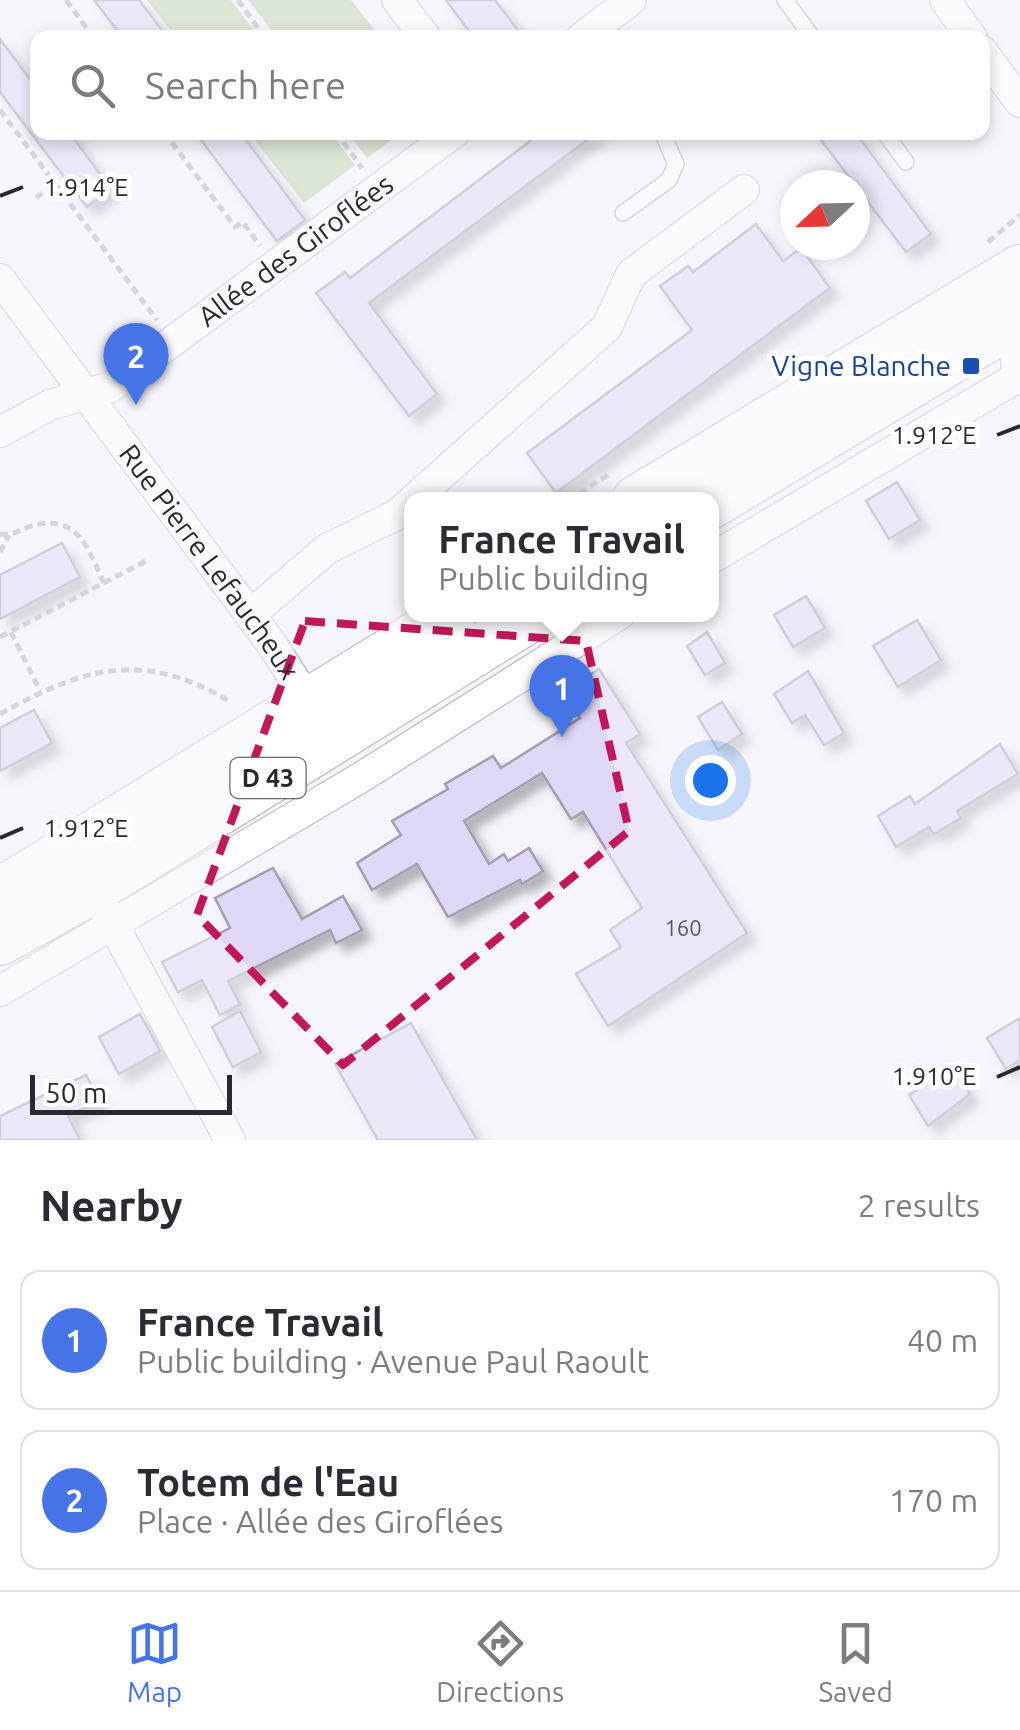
<!DOCTYPE html>
<meta charset="utf-8">
<style>
body{margin:0;font-family:Ubuntu,sans-serif;background:#f2f2f3;color:#2b2b33}
.compass{position:absolute;left:780px;top:170px;width:90px;height:90px;border-radius:50%;background:#fff;box-shadow:0 5px 15px #0003;rotate:248deg}
.scale{position:absolute;left:30px;bottom:25px;width:202px;box-sizing:border-box;padding-left:10px;border:5px solid #2a282f;border-top:0;font-size:28px;line-height:35px;white-space:nowrap;color:#2a282f;-webkit-text-stroke:8px #fff;paint-order:stroke}
.you{position:absolute;left:710px;top:780px;width:35px;height:35px;margin:-25px;border:8px solid #fff;border-radius:50%;background:#1a73e8;box-shadow:0 0 0 15px #1a73e833}
.badge{display:grid;place-items:center;width:65px;height:65px;border-radius:50%;background:#4674e6;color:#fff;font-size:32px;font-weight:700}
.pin{position:absolute;translate:-50% -82px;filter:drop-shadow(0 2px 5px #0008)}
.pin::after{content:'';position:absolute;top:52px;width:35px;height:30px;background:inherit;clip-path:polygon(0 0,100% 0,50% 100%)}
.popup{position:absolute;left:404px;top:492px;width:315px;height:130px;box-sizing:border-box;display:grid;place-content:center;border-radius:20px;background:#fff;filter:drop-shadow(0 2px 8px #0005);font-size:32px;white-space:nowrap;color:#7c7c81}
.popup b{font-size:38px;color:#2b2b33}
.popup::after{content:'';position:absolute;left:50%;top:100%;margin-left:-20px;border:20px solid transparent;border-top-color:#fff}
.list{margin:0;padding:0;list-style:none}
h2{display:flex;justify-content:space-between;align-items:center;height:130px;margin:0;padding:0 40px;font-size:42px}
h2 small{font-size:32px;font-weight:400;color:#7c7c81}
.list li{display:grid;grid-template-columns:65px 1fr auto;gap:30px;align-items:center;box-sizing:border-box;height:140px;margin:0 20px 20px;padding:0 20px;border:2px solid #e1e1e2;border-radius:20px}
.list b{display:block;font-size:38px;white-space:nowrap}
.list p{margin:0;font-size:32px;white-space:nowrap;color:#7c7c81}
.list em{font-size:32px;font-style:normal;color:#7c7c81}
.icon{flex:none;width:55px;height:55px;fill:none;stroke:currentColor;stroke-width:2;stroke-linecap:round;stroke-linejoin:round}
.map{position:relative;flex:none;width:1020px;height:1140px;overflow:hidden}
.search{position:absolute;background:#fff;box-shadow:0 5px 15px #0003;left:30px;right:30px;top:30px;height:110px;display:flex;align-items:center;gap:25px;box-sizing:border-box;padding:0 35px;border-radius:20px;color:#7c7c81;font-size:38px}
.sheet{height:450px;background:#fff}
nav{display:flex;justify-content:space-around;align-items:center;box-sizing:border-box;height:140px;border-top:2px solid #e1e1e2;background:#fff;font-size:28px;color:#7c7c81}
nav a{display:grid;justify-items:center;gap:5px}
nav .on{color:#4674e6}
.map>svg:first-child{display:block}
.green{fill:#b9d2ab}
.building{fill:#e1d7f7;stroke:#a49eaf;stroke-width:2.5;filter:url(#shadow)}
.lines{fill:none;stroke-linecap:round;stroke-linejoin:round}
.service-casing{stroke:#b1adbe;stroke-width:18}
.minor-casing{stroke:#b1adbe;stroke-width:32}
.primary-casing{stroke:#b1adbe;stroke-width:50}
.path{stroke:#b2b0b7;stroke-width:5;stroke-dasharray:8 5;stroke-linecap:butt}
.service{stroke:#fff;stroke-width:15}
.minor{stroke:#fff;stroke-width:30}
.primary{stroke:#fff;stroke-width:48}
.marked{fill:none;stroke:#c2185b;stroke-width:8;stroke-dasharray:20 12;stroke-linejoin:round}
.ticks{fill:none;stroke:#2a282f;stroke-width:4}
.transit-dot{fill:#1a4fb4;stroke:#fff;stroke-width:4}
.labels{text-anchor:middle;stroke-width:10;stroke-linejoin:round;paint-order:stroke}
.number-label{font-size:22px;fill:#585461}
.shield{fill:#fff;stroke:#6a686d;stroke-width:2.5}
.shield-label{font-size:25px;font-weight:bold;fill:#2a282f}
.street-label{font-size:28px;fill:#2a282f;stroke:#fff}
.transit-label{font-size:28px;fill:#164399;stroke:#fff;text-anchor:end}
.ticks-label{font-size:25px;text-anchor:middle;fill:#2a282f;stroke:#fff;stroke-width:10;stroke-linejoin:round;paint-order:stroke}
</style>
<div class="map">
<svg width="1020" height="1140" viewBox="0 0 1020 1140">
<defs>
<filter id="shadow"><feDropShadow dx="9" dy="9" stdDeviation="5" flood-color="#0004"/></filter>
</defs>
<rect width="100%" height="100%" fill="#f7f5fc"/>
<g class="green">
<polygon points="147,0 231,0 259,37 176,37"/>
<polygon points="248,0 351,0 380,37 277,37"/>
<polygon points="249,133 331,133 355,165 304,203"/>
<polygon points="348,133 401,133 367,158"/>
</g>
<g class="building">
<polygon points="94,0 139,0 168,38 123,38"/>
<polygon points="446,0 495,0 524,38 474,38"/>
<polygon points="0,39 38,90 38,132 69,132 111,189 87,207 0,92"/>
<polygon points="195,132 240,132 305,220 277,241"/>
<polygon points="542,132 598,132 369,303 437,394 409,416 316,293 345,272 350,278"/>
<polygon points="815,132 855,132 931,234 906,252"/>
<polygon points="756,224 783,261 801,248 830,288 556,493 527,453 692,330 660,286 688,266 693,272"/>
<polygon points="897,482 920,520 889,539 866,501"/>
<polygon points="62,543 80,577 0,619 0,575"/>
<polygon points="806,596 825,628 793,647 774,615"/>
<polygon points="917,620 941,660 898,687 873,646"/>
<polygon points="707,632 725,663 705,675 687,646"/>
<polygon points="599,669 640,734 626,743 747,933 608,1026 576,974 621,947 610,930 642,908 583,812 571,819 542,773 464,821 489,864 504,854 508,861 529,848 543,871 522,884 520,880 448,917 417,864 372,890 357,863 401,835 392,821 448,789 445,784 493,756 501,768 580,718 563,692"/>
<polygon points="808,671 844,733 824,745 805,715 792,723 774,694"/>
<polygon points="722,702 742,734 718,750 698,717"/>
<polygon points="34,710 52,743 0,771 0,728"/>
<polygon points="1000,744 1018,774 957,811 961,818 934,834 929,827 896,847 878,816 910,796 915,804"/>
<polygon points="273,868 302,919 343,896 362,930 336,943 330,930 228,981 240,1004 220,1015 202,980 178,992 162,962 230,928 215,898"/>
<polygon points="240,1011 261,1052 233,1067 212,1027"/>
<polygon points="140,1014 160,1051 119,1074 99,1037"/>
<polygon points="1020,1018 1020,1060 1006,1069 987,1038"/>
<polygon points="411,1023 477,1140 378,1140 335,1064"/>
<polygon points="953,1067 970,1094 928,1126 909,1095"/>
<polygon points="86,1075 100,1100 68,1116 80,1140 0,1140 0,1116"/>
</g>
<g class="lines">
<g class="service-casing">
<g id="service">
<polyline points="785,0 813,38"/>
<polyline points="884,132 906,162"/>
<polyline points="623,213 669,180 676,164 662,132"/>
</g>
</g>
<g class="minor-casing">
<g id="minor">
<polyline points="397,0 426,38"/>
<polyline points="945,0 972,38"/>
<polyline points="581,38 631,0"/>
<polyline points="982,51 1020,102"/>
<path id="s1" d="M0 279 271 643 309 702"/>
<path id="s2" d="M0 432 50 405 111 387 455 132"/>
<polyline points="413,500 607,327 631,274 744,190"/>
<polyline points="712,558 1018,377 1011,323"/>
<polyline points="250,615 327,549 398,514 412,501"/>
<polyline points="105,910 230,1140"/>
<polyline points="0,991 360,778 620,614"/>
</g>
</g>
<g class="primary-casing">
<g id="primary">
<polyline points="636,500 1020,269"/>
<polyline points="712,504 1020,318"/>
<polyline points="0,892 452,614"/>
<polyline points="0,941 94,889 536,614"/>
</g>
</g>
<g class="path">
<polyline points="66,0 94,38"/>
<polyline points="238,0 265,38"/>
<polyline points="0,110 157,320"/>
<polyline points="164,132 235,227 243,222 260,246"/>
<polyline points="336,132 362,168"/>
<polyline points="36,198 54,183"/>
<polyline points="988,242 1020,215"/>
<polyline points="568,500 608,475"/>
<path d="M0 534C13 536 19 530 31 526 78 513 87 547 104 583"/>
<polyline points="0,552 9,535"/>
<polyline points="11,632 40,691"/>
<polyline points="0,637 148,560"/>
<path d="M0 714C86 666 143 650 231 702"/>
</g>
<use href="#service" class="service"/>
<use href="#minor" class="minor"/>
<use href="#primary" class="primary"/>
</g>
<path d="M0 0H1020V1140H0ZM305 621 586 641 629 831 343 1065 197 915Z" fill="#f7f5fc" fill-opacity=".55" fill-rule="evenodd"/>
<path class="marked" d="M305 621 586 641 629 831 343 1065 197 915Z"/>
<path class="ticks" d="M0 196 23 187M997 435 1020 426M0 838 23 828M997 1077 1020 1067"/>
<rect class="transit-dot" x="961" y="356" width="20" height="20" rx="5"/>
<g class="labels">
<g class="number-label">
<text x="683" y="936">160</text>
</g>
<rect class="shield" x="230.5" y="758" width="75" height="40" rx="8"/>
<g class="shield-label">
<text x="268" y="787">D 43</text>
</g>
<g class="street-label">
<text dy="10" stroke="none"><textPath href="#s2" startOffset="350">Allée des Giroflées</textPath></text>
<text dy="10" stroke="none"><textPath href="#s1" startOffset="352">Rue Pierre Lefaucheux</textPath></text>
</g>
<g class="transit-label">
<text x="951" y="376">Vigne Blanche</text>
</g>
</g>
<g class="ticks-label">
<text x="86" y="196">1.914°E</text>
<text x="934" y="444">1.912°E</text>
<text x="86" y="837">1.912°E</text>
<text x="934" y="1085">1.910°E</text>
</g>
</svg>
<svg class="compass" viewBox="-18 -18 36 36"><path d="M0-13l5 13h-10z" fill="#e53935"/><path d="M0 13l5-13h-10z" fill="#7c7c81"/></svg>
<div class="scale">50 m</div>
<div class="you"></div>
<div class="pin badge" style="left:562px;top:737px">1</div>
<div class="popup"><b>France Travail</b>Public building</div>
<div class="pin badge" style="left:136px;top:405px">2</div>
<div class="search"><svg class="icon" aria-label="search" viewBox="0 0 24 24"><circle cx="10" cy="10" r="6"/><path d="M15 15l6 6"/></svg>Search here</div>
</div>
<section class="sheet">
<h2>Nearby<small>2 results</small></h2>
<ul class="list">
<li><span class="badge">1</span><div><b>France Travail</b><p>Public building · Avenue Paul Raoult</p></div><em>40 m</em></li>
<li><span class="badge">2</span><div><b>Totem de l'Eau</b><p>Place · Allée des Giroflées</p></div><em>170 m</em></li>
</ul>
</section>
<nav>
<a class="on"><svg class="icon" aria-label="map" viewBox="0 0 24 24"><path d="M3 6l6-2 6 2 6-2v14l-6 2-6-2-6 2zM9 4v14M15 6v14"/></svg>Map</a>
<a><svg class="icon" aria-label="directions" viewBox="0 0 24 24"><path d="M12 3l9 9-9 9-9-9zM9 14v-3h6M13 9l2 2-2 2"/></svg>Directions</a>
<a><svg class="icon" aria-label="saved" viewBox="0 0 24 24"><path d="M7 4h10v16l-5-4-5 4z"/></svg>Saved</a>
</nav>
